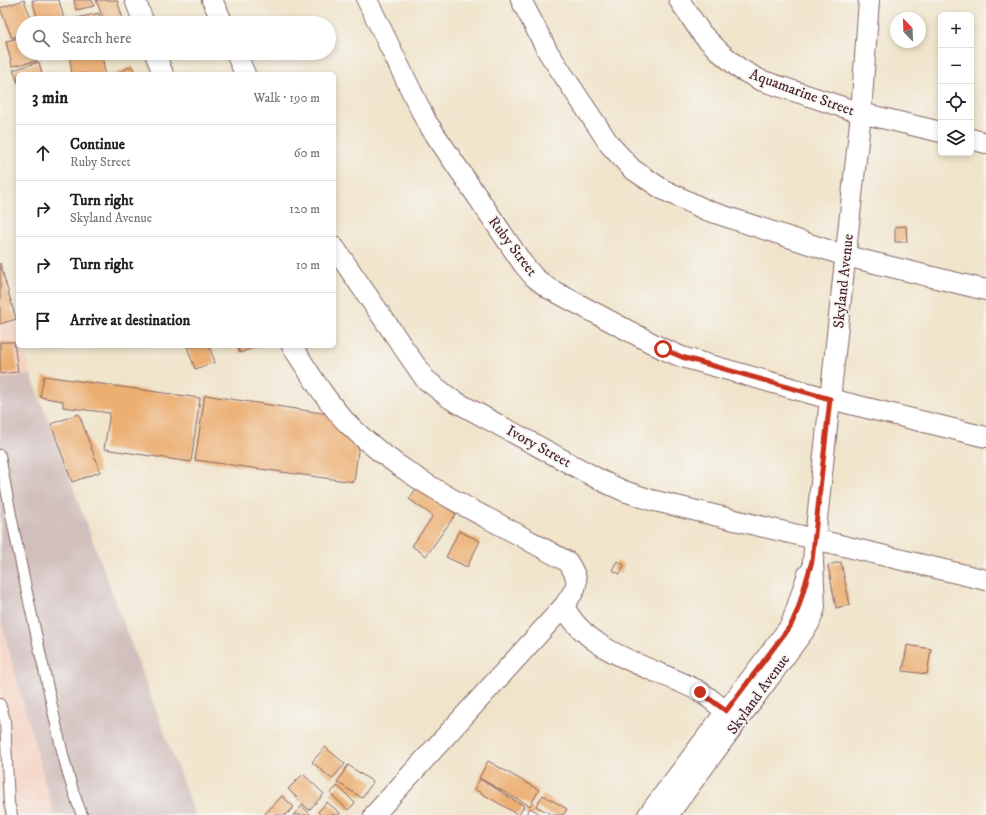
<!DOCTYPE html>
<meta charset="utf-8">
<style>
body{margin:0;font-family:"IM FELL DW Pica",serif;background:#f6f6f6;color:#202124}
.controls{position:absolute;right:12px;top:12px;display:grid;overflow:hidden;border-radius:6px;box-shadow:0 2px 6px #0003}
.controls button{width:36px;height:36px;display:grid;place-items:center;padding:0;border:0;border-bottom:1px solid #e0e0e0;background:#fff;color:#202124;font:20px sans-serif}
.compass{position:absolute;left:890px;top:12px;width:36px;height:36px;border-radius:50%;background:#fff;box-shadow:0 2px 6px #0003;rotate:337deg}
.stop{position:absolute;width:12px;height:12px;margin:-9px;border:3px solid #c8321e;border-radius:50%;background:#fff}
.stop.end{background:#c8321e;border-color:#fff;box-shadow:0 1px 4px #0008}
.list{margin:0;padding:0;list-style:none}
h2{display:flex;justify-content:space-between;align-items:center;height:52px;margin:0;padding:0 16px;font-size:17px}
h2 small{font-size:13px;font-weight:400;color:#757577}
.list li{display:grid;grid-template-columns:26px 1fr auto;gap:12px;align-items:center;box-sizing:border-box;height:56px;padding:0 16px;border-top:1px solid #e0e0e0}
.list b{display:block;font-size:15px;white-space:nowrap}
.list p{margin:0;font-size:13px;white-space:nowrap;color:#757577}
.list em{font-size:13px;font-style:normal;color:#757577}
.icon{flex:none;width:22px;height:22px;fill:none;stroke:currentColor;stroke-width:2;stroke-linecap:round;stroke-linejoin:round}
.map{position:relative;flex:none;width:986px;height:815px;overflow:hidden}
.search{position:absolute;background:#fff;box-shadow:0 2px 6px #0003;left:16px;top:16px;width:320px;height:44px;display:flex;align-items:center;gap:10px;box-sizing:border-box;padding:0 14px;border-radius:22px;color:#757577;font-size:15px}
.panel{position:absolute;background:#fff;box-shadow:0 2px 6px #0003;left:16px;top:72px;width:320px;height:276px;border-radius:6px}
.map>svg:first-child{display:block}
.built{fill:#f5d2c2}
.industrial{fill:#d1bfbd}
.building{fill:#ecae71}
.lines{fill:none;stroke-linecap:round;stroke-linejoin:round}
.service-casing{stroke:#846463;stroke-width:12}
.minor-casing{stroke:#846463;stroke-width:22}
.service{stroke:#fff;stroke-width:10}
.minor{stroke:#fff;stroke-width:20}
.route{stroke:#c8321e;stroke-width:5}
.labels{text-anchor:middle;stroke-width:3.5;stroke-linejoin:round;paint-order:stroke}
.street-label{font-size:15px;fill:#4a1f2b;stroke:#f6f6f2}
</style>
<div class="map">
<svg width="986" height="815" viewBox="0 0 986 815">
<rect width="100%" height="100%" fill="#f6f6f2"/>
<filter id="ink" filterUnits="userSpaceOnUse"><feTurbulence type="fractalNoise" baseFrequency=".025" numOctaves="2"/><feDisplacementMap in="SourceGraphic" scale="8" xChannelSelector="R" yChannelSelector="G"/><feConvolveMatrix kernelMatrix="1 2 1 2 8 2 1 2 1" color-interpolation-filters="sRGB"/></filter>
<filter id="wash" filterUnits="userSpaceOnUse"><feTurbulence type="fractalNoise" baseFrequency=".012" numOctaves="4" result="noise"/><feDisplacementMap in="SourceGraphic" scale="16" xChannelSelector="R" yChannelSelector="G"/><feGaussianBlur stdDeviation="0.9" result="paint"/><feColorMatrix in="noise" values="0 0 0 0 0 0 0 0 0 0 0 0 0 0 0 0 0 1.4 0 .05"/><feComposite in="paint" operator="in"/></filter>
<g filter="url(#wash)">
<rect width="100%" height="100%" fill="#f0e4cb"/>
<g class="built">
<polygon points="0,262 18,328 18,346 23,346 31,375 0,379"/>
<polygon points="0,618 54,815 0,815"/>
</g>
<polygon class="industrial" points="31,375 195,815 54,815 0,618 0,379"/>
<g id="blocks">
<g class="building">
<polygon points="24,0 33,23 23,23 23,34 12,38 0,8"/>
<polygon points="32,0 59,0 65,23 39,23"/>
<polygon points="74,0 92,0 94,6 76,10"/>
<polygon points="96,0 117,0 123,19 113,23 105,23"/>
<polygon points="99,13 101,23 68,23 68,20"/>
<polygon points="23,37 23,53 35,53 37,61 12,66 6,41"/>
<polygon points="69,53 102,53 105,74 72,74"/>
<polygon points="39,62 42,74 18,74 18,83 13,70"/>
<polygon points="132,66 136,74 115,74"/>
<polygon points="906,226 907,242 895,242 895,227"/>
<polygon points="0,263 16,319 0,324"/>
<polygon points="0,342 14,342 18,372 0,374"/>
<polygon points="209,346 215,362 195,369 187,347"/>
<polygon points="237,346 257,346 240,353"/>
<polygon points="44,376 200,398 191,462 104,449 110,413 63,407 63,401 40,397"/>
<polygon points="205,395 341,416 359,443 354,482 195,460"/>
<polygon points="79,414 100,472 72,482 51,424"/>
<polygon points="417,487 456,514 426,556 412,546 433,516 409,499"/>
<polygon points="459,531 480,541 467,567 446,557"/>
<polygon points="617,561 624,565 620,574 612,570"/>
<polygon points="841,562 850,605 836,608 828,565"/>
<polygon points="907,645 931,649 927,674 903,671"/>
<polygon points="325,747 345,764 332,779 312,762"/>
<polygon points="488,761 539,790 530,806 479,778"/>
<polygon points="348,765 373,782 362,798 337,782"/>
<polygon points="303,774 324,794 309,810 288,789"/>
<polygon points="480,779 524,806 519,815 474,789"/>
<polygon points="338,786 355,803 348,810 330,793"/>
<polygon points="543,795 567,809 563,815 552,815 536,806"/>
<polygon points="282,796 294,807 286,815 264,815"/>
<polygon points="327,802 340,813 339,815 321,815 318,812"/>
<polygon points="302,806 311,815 293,815"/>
<polygon points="530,808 542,815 525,815"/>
</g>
</g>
</g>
<g filter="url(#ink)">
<use href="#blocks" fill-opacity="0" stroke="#846463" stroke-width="1"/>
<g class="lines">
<g class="service-casing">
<g id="service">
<path d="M0 455C13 531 30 608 47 683 57 728 65 773 82 815"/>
<polyline points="0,704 5,720 9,803 12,815"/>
</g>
</g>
<g class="minor-casing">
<g id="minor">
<polyline points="135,0 144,23"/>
<polyline points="212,0 223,23"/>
<polyline points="367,0 426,121 523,264 534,277 548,288 663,349 682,357 830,399 986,437"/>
<polyline points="521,0 548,52 610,145 632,169 662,189 706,210 846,256 986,290"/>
<polyline points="679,0 702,34 720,52 740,69 760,80 861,113 941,132"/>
<polyline points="155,53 163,74"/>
<polyline points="236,53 245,74"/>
<polyline points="971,139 986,143"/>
<polyline points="334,247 425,379 451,399 602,481 624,491 651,500 986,580"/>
<path d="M292 346C308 371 328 404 349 425 388 463 438 492 485 517 513 531 540 547 568 562 582 584 577 586 564 606L374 815"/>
<path d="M564 606C587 654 656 668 699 691 708 696 717 705 726 711"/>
<polyline points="648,815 791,625 808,574"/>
<polyline points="668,815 809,624 815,608 813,561 815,538 861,113 869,0"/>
</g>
</g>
<use href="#service" class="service"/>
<use href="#minor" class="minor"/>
</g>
</g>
<g class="lines" filter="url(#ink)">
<polyline class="route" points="663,349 682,357 830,399 812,561 798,609 791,625 726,711 700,692"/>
</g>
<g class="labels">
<g class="street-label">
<text transform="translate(802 92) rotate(20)" y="5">Aquamarine Street</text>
<text transform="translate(513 246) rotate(53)" y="5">Ruby Street</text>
<text transform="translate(843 281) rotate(-84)" y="5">Skyland Avenue</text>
<text transform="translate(539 446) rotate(29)" y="5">Ivory Street</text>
<text transform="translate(758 694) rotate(-54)" y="5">Skyland Avenue</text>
</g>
</g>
</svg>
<div class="controls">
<button>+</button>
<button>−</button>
<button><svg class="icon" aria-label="locate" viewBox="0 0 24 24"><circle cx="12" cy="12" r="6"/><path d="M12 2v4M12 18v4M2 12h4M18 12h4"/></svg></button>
<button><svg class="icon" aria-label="layers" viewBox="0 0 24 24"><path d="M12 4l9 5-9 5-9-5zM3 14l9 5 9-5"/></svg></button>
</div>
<svg class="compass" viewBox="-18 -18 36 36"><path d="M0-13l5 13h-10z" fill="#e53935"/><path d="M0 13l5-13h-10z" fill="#757577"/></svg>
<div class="stop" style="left:663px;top:349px"></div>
<div class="stop end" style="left:700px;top:692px"></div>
<div class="search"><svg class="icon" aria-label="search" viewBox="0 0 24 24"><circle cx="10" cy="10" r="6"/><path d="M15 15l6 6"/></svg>Search here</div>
<section class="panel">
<h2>3 min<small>Walk · 190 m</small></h2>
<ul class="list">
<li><svg class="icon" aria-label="ahead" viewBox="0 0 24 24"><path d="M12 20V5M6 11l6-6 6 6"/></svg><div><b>Continue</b><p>Ruby Street</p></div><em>60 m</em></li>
<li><svg class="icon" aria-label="right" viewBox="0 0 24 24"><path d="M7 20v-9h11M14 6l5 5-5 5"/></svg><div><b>Turn right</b><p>Skyland Avenue</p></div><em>120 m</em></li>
<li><svg class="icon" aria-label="right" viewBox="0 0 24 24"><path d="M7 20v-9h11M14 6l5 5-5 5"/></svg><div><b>Turn right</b></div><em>10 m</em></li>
<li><svg class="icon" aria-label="arrive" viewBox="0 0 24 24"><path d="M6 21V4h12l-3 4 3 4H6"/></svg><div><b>Arrive at destination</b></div></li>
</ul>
</section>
</div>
